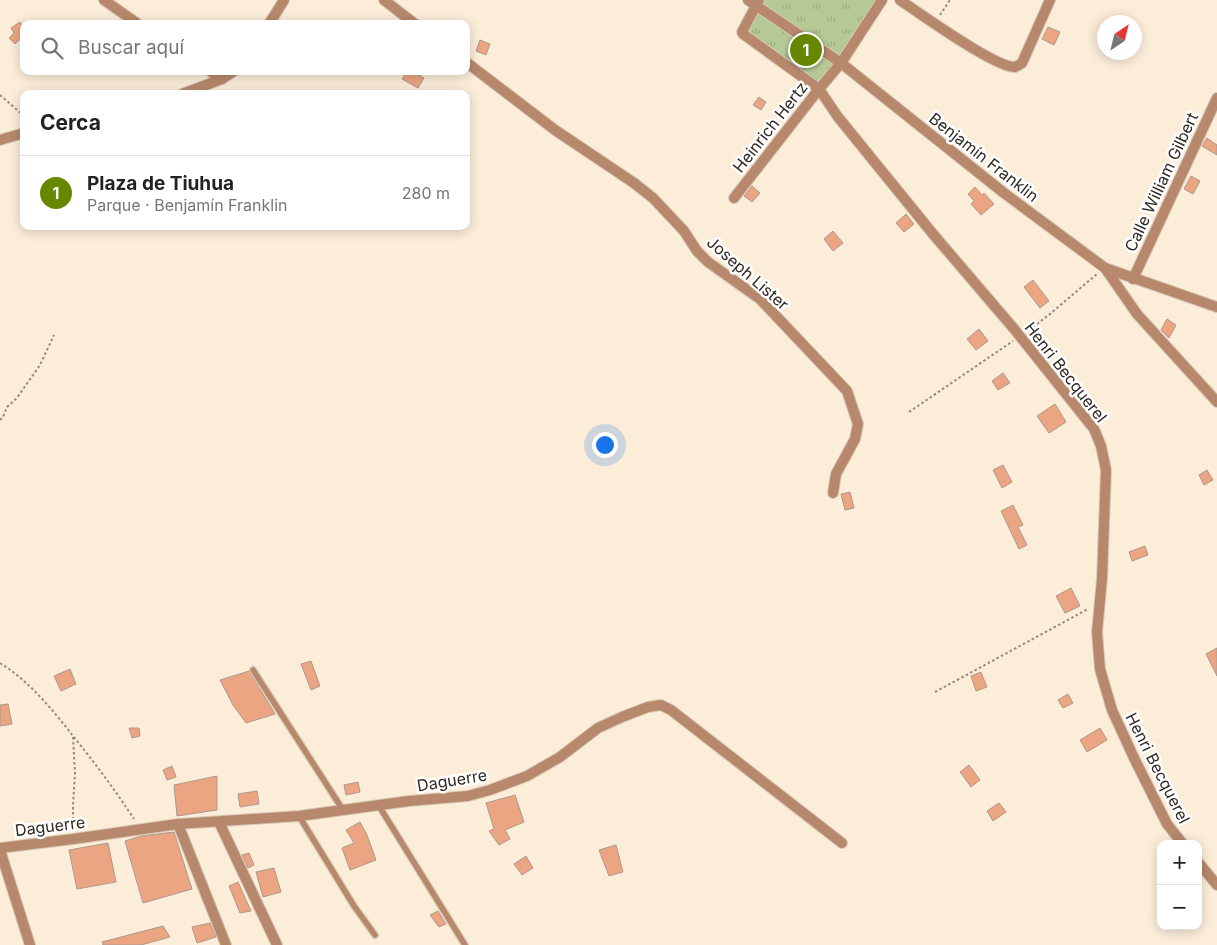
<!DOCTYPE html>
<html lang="es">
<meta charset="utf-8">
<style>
body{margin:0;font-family:Inter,sans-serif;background:#f6f6f6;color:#222}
.controls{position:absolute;right:15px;bottom:15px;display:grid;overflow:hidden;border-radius:10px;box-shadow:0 2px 12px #0003}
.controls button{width:45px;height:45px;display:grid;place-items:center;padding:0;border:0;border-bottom:1px solid #e0e0e0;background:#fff;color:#222;font:25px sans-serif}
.compass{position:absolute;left:1097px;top:15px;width:45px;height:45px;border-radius:50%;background:#fff;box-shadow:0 2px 12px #0003;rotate:35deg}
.you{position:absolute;left:604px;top:444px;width:18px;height:18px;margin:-12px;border:4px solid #fff;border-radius:50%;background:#1a73e8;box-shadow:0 0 0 8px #1a73e833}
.badge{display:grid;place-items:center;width:32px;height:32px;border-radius:50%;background:#678701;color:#fff;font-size:16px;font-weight:700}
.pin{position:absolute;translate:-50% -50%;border:2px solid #fff;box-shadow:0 1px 5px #0006}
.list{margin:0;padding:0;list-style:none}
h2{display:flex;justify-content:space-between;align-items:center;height:65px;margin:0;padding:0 20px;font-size:21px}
h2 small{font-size:16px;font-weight:400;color:#767676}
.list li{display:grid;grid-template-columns:32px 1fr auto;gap:15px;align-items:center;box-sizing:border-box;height:75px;padding:0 20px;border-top:1px solid #e0e0e0}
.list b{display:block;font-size:19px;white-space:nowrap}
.list p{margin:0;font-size:16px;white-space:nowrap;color:#767676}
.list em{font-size:16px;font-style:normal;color:#767676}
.icon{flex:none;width:28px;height:28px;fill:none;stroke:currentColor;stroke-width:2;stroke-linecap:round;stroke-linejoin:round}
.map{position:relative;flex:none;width:1217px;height:945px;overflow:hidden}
.search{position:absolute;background:#fff;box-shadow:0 2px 12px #0003;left:20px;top:20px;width:450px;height:55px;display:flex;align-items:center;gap:12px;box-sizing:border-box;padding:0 18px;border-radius:10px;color:#767676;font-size:19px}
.panel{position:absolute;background:#fff;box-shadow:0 2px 12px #0003;left:20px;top:90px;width:450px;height:140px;border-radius:10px}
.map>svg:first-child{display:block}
.park{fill:url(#park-tufts)}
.building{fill:#eba582;stroke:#ae988e}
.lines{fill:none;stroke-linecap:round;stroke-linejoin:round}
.service-casing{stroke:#d7cab8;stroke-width:8}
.minor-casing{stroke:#d7cab8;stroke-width:12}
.tertiary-casing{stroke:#d7cab8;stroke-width:12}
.path{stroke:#948a7c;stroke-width:2;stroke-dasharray:2.5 2.5;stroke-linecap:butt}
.service{stroke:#b7886c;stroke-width:5.5}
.minor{stroke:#b7886c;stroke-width:10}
.tertiary{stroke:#b7886c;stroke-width:10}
.labels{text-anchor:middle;stroke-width:5;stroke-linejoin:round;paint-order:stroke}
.street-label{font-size:16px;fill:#2e2921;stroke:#fff}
</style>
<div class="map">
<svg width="1217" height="945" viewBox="0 0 1217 945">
<defs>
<pattern id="park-tufts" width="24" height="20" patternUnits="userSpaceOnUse" patternTransform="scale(1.25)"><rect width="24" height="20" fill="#b5c994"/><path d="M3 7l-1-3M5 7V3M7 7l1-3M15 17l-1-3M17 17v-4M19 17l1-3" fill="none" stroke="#9cad7f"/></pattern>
</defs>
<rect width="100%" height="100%" fill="#fcedd9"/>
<polygon class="park" points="764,0 878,0 818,86 745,34"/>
<g class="building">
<polygon points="20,22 24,28 24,35 15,44 9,38 14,33 11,28"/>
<polygon points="1048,27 1060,32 1054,45 1042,39"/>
<polygon points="480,40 490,44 486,55 476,51"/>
<polygon points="407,71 412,71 424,78 418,88 402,79"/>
<polygon points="759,97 766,102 761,110 753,105"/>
<polygon points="1207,138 1217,145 1217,155 1202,146"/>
<polygon points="1191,176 1200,181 1193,194 1184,189"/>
<polygon points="752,186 760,193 752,202 744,196"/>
<polygon points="975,187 982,195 984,193 994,204 981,215 971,204 974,201 968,194"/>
<polygon points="906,214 914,224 904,232 896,223"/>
<polygon points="833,231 843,243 833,251 824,239"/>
<polygon points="1033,280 1049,301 1040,308 1024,287"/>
<polygon points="1167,319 1176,325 1169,338 1161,330"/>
<polygon points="979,329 988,341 976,350 967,339"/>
<polygon points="1003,373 1010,383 998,390 992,381"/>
<polygon points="1055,404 1066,422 1049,433 1037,416"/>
<polygon points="1003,465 1012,482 1002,488 993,470"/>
<polygon points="1207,470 1213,480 1204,485 1199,475"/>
<polygon points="850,492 854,508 845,510 841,494"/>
<polygon points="1013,505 1023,525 1018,527 1027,545 1019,549 1001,511"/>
<polygon points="1145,546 1148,555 1132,561 1129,552"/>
<polygon points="1071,588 1080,606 1065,613 1056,596"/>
<polygon points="1217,648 1217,676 1206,654"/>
<polygon points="311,661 320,686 311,690 301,664"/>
<polygon points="70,669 76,684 61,691 54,676"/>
<polygon points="249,671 275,714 246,723 233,705 220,680"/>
<polygon points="981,672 987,687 976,691 971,676"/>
<polygon points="1068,694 1073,703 1063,708 1058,700"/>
<polygon points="8,704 12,724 0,726 0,705"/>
<polygon points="129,728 139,728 140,736 132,738"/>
<polygon points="1100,728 1107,740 1087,752 1080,740"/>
<polygon points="969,765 980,780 971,787 960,772"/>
<polygon points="172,766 176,777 167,780 163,770"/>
<polygon points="217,776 217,810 177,816 174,785"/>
<polygon points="358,782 360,792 346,795 344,785"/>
<polygon points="257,791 259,804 240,807 238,794"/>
<polygon points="515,795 524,822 505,830 510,839 499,845 489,831 494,829 486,803"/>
<polygon points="999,803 1006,812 993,821 987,811"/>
<polygon points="360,822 367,835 376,860 350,870 342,848 354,843 346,830"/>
<polygon points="174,832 192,889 143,903 125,841 141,836"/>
<polygon points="108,843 116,882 77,889 69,850"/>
<polygon points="616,845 623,872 609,876 599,850"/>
<polygon points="249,853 254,865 248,868 242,855"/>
<polygon points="526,856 533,868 522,875 514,864"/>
<polygon points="274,868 281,892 263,897 256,872"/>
<polygon points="238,882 251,911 240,913 229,886"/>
<polygon points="438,911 446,924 439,927 430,915"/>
<polygon points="210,923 216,937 197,943 192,927"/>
<polygon points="163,926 170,937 141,945 103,945 102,942"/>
</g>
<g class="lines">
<g class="service-casing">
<g id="service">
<polyline points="253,670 343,810"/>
<polyline points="379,806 465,945"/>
<polyline points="299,816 354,906 375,935"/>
</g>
</g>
<g class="minor-casing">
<g id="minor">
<polyline points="104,0 138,24"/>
<polyline points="384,0 415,24"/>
<polyline points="759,0 742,32 743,34 819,89 838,117 933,234 1015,330 1094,429 1101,446 1106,470 1102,579 1097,632 1100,669 1112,710 1134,758 1167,824 1183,844"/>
<path d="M900 0C919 13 996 68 1015 67 1018 66 1019 65 1022 63L1050 0"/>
<polyline points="269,24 284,0"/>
<polyline points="466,62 555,130 634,183 653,198 684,231 697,251 708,262 760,299 847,391 858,424 855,439 836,474 833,493"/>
<polyline points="210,71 222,79"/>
<polyline points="182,94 222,79 234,71"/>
<polyline points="0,140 24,133"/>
<polyline points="734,198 819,89 841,63 882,0"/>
<polyline points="1105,268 1137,314 1217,402"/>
<polyline points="1133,279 1217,98"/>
<polyline points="219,822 277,945"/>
<polyline points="178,824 226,945"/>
<polyline points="0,848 73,839 178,824 299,816 409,801 468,796 490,790 527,776 560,757 598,728 622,717 648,707 661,705 671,710 842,843"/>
<polyline points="0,850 30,945"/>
<polyline points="1198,862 1217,885"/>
</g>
</g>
<g class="tertiary-casing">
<polyline id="tertiary" points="748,0 841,63 1004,193 1105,268 1217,307"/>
</g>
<g class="path">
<polyline points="940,15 950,0"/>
<polyline points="0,95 24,116"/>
<polyline points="1029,330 1050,314 1097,274"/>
<polyline points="909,412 1013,341"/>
<polyline points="0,420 3,417 7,407 17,398 40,365 54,335"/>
<path d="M0 663C29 681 52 709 73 736 95 763 115 790 134 819"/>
<polyline points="935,692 1088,609"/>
<polyline points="73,737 75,773 73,806 73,829"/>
</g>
<use href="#service" class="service"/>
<use href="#minor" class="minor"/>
<use href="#tertiary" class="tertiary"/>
</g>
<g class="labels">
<g class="street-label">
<text transform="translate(770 127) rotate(-52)" y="6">Heinrich Hertz</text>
<text transform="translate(984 157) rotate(38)" y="6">Benjamín Franklin</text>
<text transform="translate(1161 182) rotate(-65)" y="6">Calle William Gilbert</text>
<text transform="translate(748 273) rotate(41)" y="6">Joseph Lister</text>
<text transform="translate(1066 372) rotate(52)" y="6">Henri Becquerel</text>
<text transform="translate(1158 768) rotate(63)" y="6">Henri Becquerel</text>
<text transform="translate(452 780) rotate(-9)" y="6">Daguerre</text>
<text transform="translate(50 826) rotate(-7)" y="6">Daguerre</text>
</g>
</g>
</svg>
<div class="controls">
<button>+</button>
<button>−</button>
</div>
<svg class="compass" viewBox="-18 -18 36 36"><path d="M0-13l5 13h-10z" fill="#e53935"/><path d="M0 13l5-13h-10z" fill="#767676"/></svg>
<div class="you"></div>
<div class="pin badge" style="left:806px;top:50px">1</div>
<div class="search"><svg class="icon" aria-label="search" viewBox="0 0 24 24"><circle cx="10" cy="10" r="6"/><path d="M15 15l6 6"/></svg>Buscar aquí</div>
<section class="panel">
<h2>Cerca<small></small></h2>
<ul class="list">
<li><span class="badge">1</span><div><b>Plaza de Tiuhua</b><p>Parque · Benjamín Franklin</p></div><em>280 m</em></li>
</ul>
</section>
</div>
